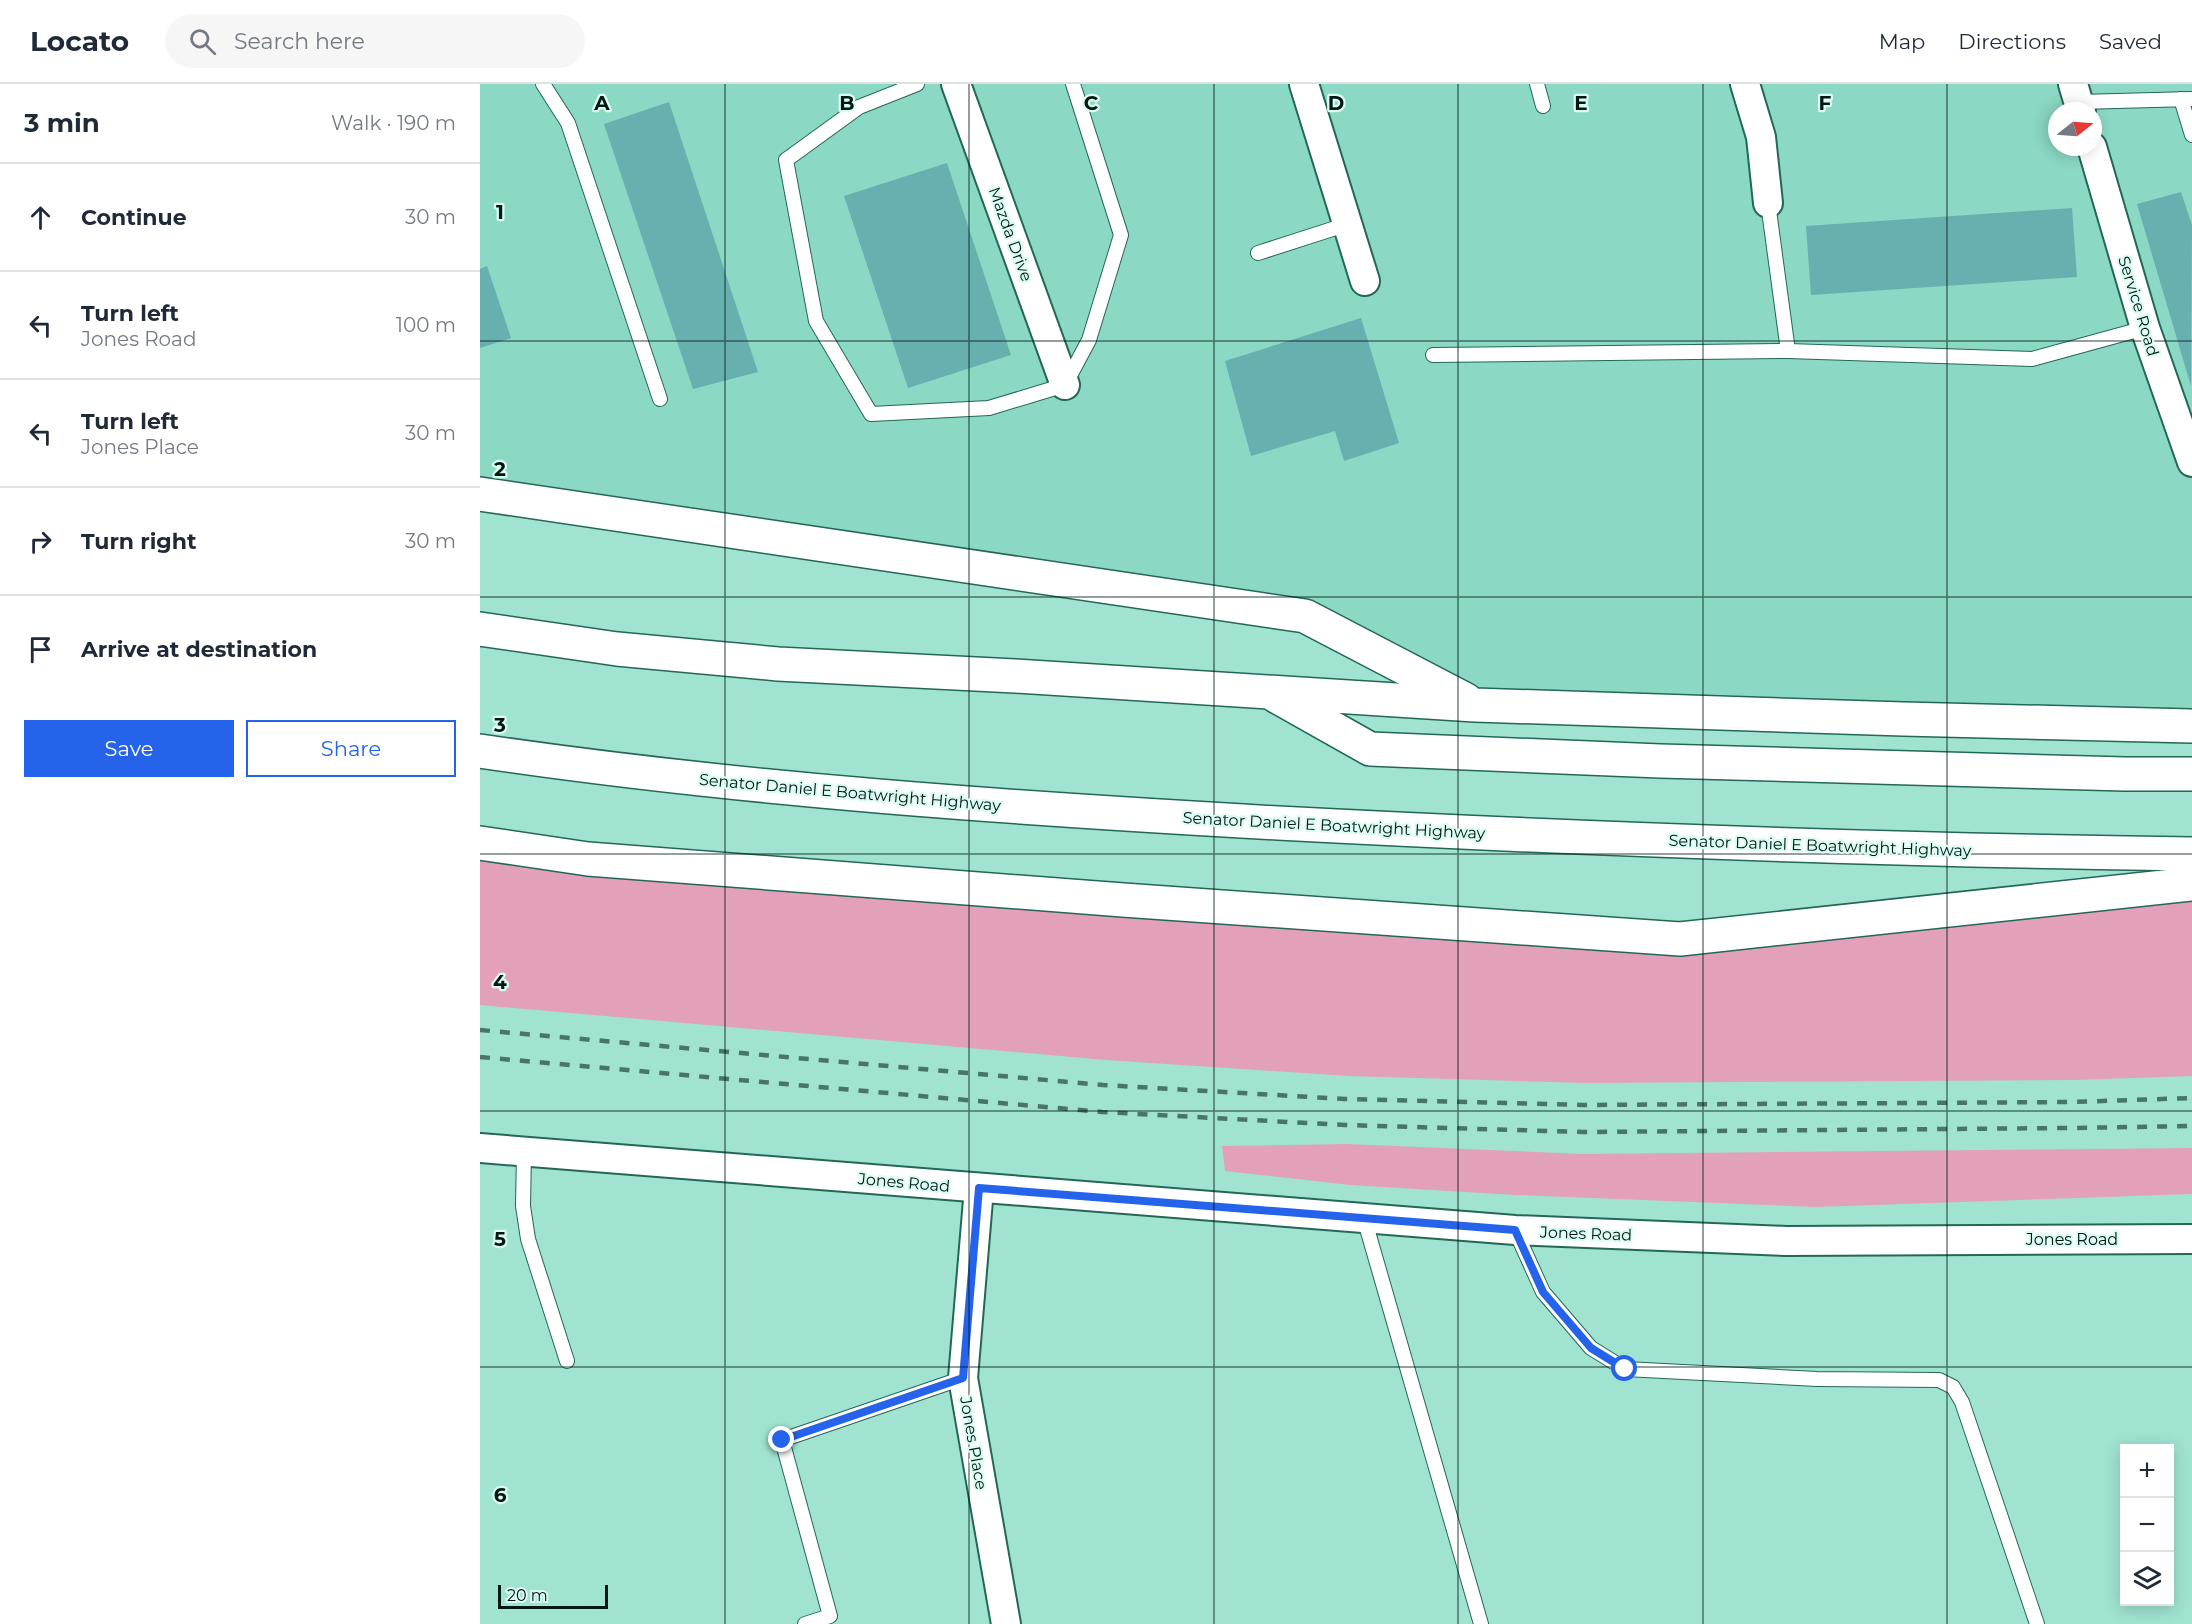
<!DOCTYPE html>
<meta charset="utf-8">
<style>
body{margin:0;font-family:Montserrat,sans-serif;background:#f6f6f7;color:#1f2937}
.controls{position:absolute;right:18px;bottom:18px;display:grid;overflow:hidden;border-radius:0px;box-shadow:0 3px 15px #0003}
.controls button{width:54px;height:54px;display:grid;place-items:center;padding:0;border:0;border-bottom:2px solid #e0e1e3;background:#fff;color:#1f2937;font:30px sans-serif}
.compass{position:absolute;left:1568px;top:18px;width:54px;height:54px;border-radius:50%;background:#fff;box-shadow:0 3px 15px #0003;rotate:73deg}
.scale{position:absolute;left:18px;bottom:15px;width:110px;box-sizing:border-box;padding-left:6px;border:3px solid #001812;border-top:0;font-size:16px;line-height:21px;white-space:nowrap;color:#001812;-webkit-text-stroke:4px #dbfcf2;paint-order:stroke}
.stop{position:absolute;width:18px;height:18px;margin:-14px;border:4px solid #2563eb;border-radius:50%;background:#fff}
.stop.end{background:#2563eb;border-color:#fff;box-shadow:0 2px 6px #0008}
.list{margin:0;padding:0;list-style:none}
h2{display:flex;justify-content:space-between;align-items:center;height:78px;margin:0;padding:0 24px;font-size:26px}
h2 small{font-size:20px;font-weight:400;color:#747a83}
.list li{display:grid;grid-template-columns:39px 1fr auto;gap:18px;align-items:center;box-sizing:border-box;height:108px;padding:0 24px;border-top:2px solid #e0e1e3}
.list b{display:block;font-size:22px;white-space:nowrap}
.list p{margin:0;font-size:20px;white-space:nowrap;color:#747a83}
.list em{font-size:20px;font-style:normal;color:#747a83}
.actions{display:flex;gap:12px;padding:18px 24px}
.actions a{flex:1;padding:14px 0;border:2px solid #2563eb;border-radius:0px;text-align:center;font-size:21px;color:#2563eb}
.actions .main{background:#2563eb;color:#fff}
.icon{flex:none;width:33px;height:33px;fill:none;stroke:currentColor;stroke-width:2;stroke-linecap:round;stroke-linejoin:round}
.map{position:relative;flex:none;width:1712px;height:1540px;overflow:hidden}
header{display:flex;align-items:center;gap:36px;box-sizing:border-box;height:84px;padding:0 30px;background:#fff;border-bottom:2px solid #e0e1e3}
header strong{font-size:28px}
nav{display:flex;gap:33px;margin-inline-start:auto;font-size:21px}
.search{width:420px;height:54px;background:#f6f6f7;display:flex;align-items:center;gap:15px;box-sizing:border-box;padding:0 21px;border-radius:33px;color:#747a83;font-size:22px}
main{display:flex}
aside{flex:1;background:#fff}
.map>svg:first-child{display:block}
.built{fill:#8bd8c4;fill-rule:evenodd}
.green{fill:#e2a1b9}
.building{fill:#68afaf}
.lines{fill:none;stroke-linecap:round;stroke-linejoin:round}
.service-casing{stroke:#236758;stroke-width:16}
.minor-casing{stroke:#236758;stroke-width:32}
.motorway-casing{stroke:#236758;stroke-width:36}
.service{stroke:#fff;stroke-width:14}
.minor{stroke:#fff;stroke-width:28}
.motorway{stroke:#fff;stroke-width:33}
.rail{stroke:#497569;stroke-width:4.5;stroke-dasharray:10 10;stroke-linecap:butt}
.route{stroke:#2563eb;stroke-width:8}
.grid{fill:none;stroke:#001812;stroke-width:1.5;stroke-opacity:0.55}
.labels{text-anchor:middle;stroke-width:4.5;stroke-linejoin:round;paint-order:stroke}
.street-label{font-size:16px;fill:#001812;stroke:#dbfcf2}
.grid-label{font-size:20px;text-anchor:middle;font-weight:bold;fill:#001812;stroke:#dbfcf2;stroke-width:4.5;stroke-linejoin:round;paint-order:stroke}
</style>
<header>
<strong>Locato</strong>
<div class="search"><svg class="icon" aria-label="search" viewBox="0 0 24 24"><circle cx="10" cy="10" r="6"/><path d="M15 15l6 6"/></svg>Search here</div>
<nav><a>Map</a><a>Directions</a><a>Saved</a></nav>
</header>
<main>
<aside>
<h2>3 min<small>Walk · 190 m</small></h2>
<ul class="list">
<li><svg class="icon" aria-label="ahead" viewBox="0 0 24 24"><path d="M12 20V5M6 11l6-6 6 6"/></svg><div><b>Continue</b></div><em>30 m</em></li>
<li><svg class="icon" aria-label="left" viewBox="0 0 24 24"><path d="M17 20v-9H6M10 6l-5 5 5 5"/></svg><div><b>Turn left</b><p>Jones Road</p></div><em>100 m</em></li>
<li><svg class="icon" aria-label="left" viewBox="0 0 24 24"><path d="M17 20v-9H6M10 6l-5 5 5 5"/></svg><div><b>Turn left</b><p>Jones Place</p></div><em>30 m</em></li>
<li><svg class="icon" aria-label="right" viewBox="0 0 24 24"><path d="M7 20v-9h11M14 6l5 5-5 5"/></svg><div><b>Turn right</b></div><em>30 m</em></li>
<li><svg class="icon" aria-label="arrive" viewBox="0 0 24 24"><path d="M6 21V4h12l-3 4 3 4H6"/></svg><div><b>Arrive at destination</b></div></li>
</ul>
<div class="actions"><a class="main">Save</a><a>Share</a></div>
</aside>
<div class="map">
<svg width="1712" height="1540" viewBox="0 0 1712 1540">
<rect width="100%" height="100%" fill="#a0e3d1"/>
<path class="built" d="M0 0H1712V642L995 621 825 532 0 410ZM1577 27H1613V63H1577Z"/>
<g class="green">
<polygon points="0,759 1200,855 1712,800 1712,992 1594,996 1106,999 869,992 626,976 0,921"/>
<polygon points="867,1060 1103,1070 1712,1064 1712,1110 1336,1123 1035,1111 870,1101 745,1087 742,1062"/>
</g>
<g class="building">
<polygon points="189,18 278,288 213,305 124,40"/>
<polygon points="467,79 531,271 428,304 364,112"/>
<polygon points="1701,108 1712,141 1711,302 1657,120"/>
<polygon points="1592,124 1597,193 1331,211 1326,142"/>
<polygon points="7,182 31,254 0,264 0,185"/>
<polygon points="881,234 919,359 864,377 855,347 771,372 745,277"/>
</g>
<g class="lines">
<g class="service-casing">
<g id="service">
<polyline points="63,0 88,39 180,315"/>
<polyline points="437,0 379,23 306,76 336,237 391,330 509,324 585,301 609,256 641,151 593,0"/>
<polyline points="1057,0 1063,22"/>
<polyline points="1701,15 1712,51"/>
<polyline points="1599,18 1712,15"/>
<polyline points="1288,119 1308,267 1552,275 1665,244"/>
<polyline points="778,169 868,140"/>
<polyline points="953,271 1308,267"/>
<polyline points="44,1068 43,1122 48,1155 87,1277"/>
<polyline points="884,1134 1001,1540"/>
<polyline points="1035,1146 1063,1208 1111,1264 1145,1285 1337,1295 1459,1296 1473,1303 1482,1318 1557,1540"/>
<polyline points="325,1540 350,1532 302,1356 483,1294"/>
</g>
</g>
<g class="minor-casing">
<g id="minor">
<polyline points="476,0 585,301"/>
<polyline points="824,0 885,197"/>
<polyline points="1265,0 1281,53 1288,119"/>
<polyline points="1593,0 1601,27"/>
<polyline points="1612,63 1665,244 1712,378"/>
<polyline points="0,1064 1035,1146 1307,1157 1712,1155"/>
<polyline points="499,1104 483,1294 526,1540"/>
</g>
</g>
<g class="motorway-casing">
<g id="motorway">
<polyline points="0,410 825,532 986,616"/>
<polyline points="0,545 137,565 298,580 535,592 995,621 1423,635 1712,642"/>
<polyline points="796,612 890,665 1180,677 1645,690 1712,690"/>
<path d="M0 667C264 706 532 724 798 739 1103 755 1407 766 1712 770"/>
<polyline points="0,759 108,775 643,816 1200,855 1712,800"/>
</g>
</g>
<use href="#service" class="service"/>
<use href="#minor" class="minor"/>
<use href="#motorway" class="motorway"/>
<g class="rail">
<polyline points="0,946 623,1001 865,1015 1103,1021 1591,1018 1712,1014"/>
<polyline points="0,973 622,1028 865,1041 1103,1048 1591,1044 1712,1042"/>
</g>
</g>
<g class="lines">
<polyline class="route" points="302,1356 483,1294 499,1104 1035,1146 1063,1208 1111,1264 1145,1285"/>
</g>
<path class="grid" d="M245 0V1540M489 0V1540M734 0V1540M978 0V1540M1223 0V1540M1467 0V1540M0 257H1712M0 513H1712M0 770H1712M0 1027H1712M0 1283H1712"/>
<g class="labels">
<g class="street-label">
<text transform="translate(531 150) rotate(70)" y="6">Mazda Drive</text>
<text transform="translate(1659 222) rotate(73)" y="6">Service Road</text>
<text transform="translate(370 708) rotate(5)" y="6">Senator Daniel E Boatwright Highway</text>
<text transform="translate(854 741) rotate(3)" y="6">Senator Daniel E Boatwright Highway</text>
<text transform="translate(1340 761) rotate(2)" y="6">Senator Daniel E Boatwright Highway</text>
<text transform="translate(424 1098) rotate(5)" y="6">Jones Road</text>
<text transform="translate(1106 1149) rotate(2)" y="6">Jones Road</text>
<text x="1592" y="1161">Jones Road</text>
<text transform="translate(494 1359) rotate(80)" y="6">Jones Place</text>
</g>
</g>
<g class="grid-label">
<text x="122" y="26">A</text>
<text x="367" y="26">B</text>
<text x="611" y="26">C</text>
<text x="856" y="26">D</text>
<text x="1101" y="26">E</text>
<text x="1345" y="26">F</text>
<text x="20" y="135">1</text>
<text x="20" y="392">2</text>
<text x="20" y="648">3</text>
<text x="20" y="905">4</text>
<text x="20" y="1162">5</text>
<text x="20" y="1418">6</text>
</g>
</svg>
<div class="controls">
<button>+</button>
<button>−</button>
<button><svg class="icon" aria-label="layers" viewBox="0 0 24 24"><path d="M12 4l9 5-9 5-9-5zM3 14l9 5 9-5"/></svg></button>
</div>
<svg class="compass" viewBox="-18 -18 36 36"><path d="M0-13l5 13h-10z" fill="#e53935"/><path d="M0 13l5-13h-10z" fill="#747a83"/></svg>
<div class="scale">20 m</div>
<div class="stop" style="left:1145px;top:1285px"></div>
<div class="stop end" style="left:302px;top:1356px"></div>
</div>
</main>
